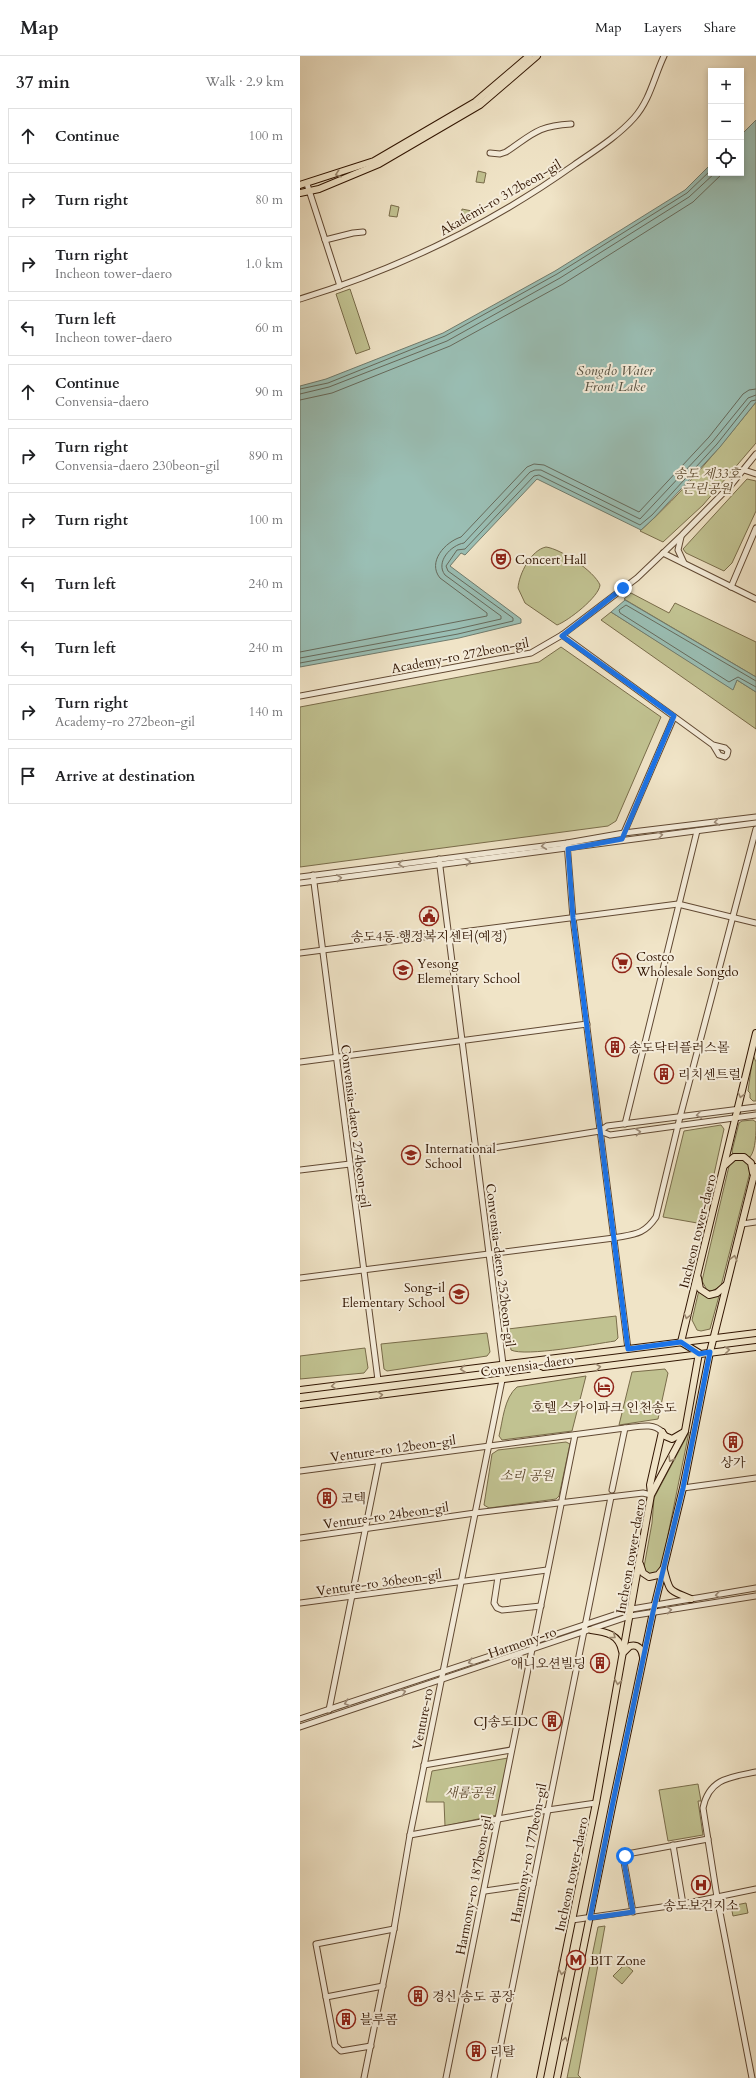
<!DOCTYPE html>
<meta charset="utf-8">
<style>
body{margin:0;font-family:Cardo,"Noto Serif KR",serif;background:#f2f2f2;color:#202124}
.controls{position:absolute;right:12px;top:12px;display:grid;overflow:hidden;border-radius:0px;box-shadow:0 2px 6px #0003}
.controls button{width:36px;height:36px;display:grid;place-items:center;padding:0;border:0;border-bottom:1px solid #e0e0e0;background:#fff;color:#202124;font:20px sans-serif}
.stop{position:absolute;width:12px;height:12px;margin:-9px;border:3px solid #1a73e8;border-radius:50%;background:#fff}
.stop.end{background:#1a73e8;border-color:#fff;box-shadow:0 1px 4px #0008}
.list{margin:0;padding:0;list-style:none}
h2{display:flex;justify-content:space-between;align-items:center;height:52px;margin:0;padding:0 16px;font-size:17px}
h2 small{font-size:13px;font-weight:400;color:#757577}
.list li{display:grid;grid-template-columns:26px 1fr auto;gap:12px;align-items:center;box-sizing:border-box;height:56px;margin:0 8px 8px;padding:0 8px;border:1px solid #e0e0e0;border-radius:0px}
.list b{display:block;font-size:15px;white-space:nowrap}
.list p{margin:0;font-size:13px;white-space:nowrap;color:#757577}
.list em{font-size:13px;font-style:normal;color:#757577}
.icon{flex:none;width:22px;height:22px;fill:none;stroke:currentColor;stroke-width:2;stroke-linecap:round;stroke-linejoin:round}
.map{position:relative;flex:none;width:456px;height:2022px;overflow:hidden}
header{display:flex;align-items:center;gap:24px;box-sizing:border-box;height:56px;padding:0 20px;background:#fff;border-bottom:1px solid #e0e0e0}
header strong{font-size:19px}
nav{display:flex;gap:22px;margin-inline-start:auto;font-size:14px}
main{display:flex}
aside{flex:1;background:#fff}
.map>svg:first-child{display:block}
.green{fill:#c1c291;stroke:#796c4a}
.water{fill:#9abfb5;stroke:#707b6d}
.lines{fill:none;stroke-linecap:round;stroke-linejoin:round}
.shore{stroke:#666a5c;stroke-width:1}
.minor-casing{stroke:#614933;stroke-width:7}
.major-casing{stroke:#311502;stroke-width:8}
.minor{stroke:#f5eddb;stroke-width:5}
.major{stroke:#f0e4c7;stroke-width:6}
.oneway{stroke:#9a876e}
.oneway2{stroke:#9d8c79}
.route{stroke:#1a73e8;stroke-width:5}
.labels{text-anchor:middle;stroke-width:4;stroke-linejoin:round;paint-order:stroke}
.street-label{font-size:13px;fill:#311502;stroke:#f5eddb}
.park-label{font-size:13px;font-style:italic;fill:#5c492d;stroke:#f5eddb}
.poi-label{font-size:13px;fill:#311502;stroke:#f5eddb;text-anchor:start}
.water-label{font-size:14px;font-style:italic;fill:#565041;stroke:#f5eddb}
</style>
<header>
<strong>Map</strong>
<nav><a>Map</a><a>Layers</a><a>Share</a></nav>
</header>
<main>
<aside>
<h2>37 min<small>Walk · 2.9 km</small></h2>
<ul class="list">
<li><svg class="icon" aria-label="ahead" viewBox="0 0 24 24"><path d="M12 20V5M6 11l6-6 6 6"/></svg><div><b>Continue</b></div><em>100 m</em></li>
<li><svg class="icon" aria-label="right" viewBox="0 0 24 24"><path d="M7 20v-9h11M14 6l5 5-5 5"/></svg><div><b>Turn right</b></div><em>80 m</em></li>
<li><svg class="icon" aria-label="right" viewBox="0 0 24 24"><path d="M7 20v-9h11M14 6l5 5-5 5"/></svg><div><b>Turn right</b><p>Incheon tower-daero</p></div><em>1.0 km</em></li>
<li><svg class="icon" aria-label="left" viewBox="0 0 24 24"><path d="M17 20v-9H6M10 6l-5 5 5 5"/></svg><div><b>Turn left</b><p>Incheon tower-daero</p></div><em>60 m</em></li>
<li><svg class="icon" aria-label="ahead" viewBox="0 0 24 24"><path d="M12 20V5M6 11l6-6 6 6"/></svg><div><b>Continue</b><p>Convensia-daero</p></div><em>90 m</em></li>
<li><svg class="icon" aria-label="right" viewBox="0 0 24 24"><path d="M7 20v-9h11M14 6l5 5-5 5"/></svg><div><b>Turn right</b><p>Convensia-daero 230beon-gil</p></div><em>890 m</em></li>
<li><svg class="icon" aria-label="right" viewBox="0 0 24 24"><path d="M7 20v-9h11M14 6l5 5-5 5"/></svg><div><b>Turn right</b></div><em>100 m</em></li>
<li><svg class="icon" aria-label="left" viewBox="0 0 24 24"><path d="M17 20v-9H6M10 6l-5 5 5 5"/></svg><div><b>Turn left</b></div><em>240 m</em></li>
<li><svg class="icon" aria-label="left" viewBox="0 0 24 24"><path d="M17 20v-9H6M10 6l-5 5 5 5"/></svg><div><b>Turn left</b></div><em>240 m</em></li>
<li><svg class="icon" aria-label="right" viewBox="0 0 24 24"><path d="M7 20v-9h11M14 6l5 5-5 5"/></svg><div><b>Turn right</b><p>Academy-ro 272beon-gil</p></div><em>140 m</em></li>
<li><svg class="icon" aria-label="arrive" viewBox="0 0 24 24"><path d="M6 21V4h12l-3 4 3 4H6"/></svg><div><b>Arrive at destination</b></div></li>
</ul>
</aside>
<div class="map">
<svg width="456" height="2022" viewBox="0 0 456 2022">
<rect width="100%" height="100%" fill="#f0e4c7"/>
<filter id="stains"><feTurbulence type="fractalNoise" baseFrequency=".005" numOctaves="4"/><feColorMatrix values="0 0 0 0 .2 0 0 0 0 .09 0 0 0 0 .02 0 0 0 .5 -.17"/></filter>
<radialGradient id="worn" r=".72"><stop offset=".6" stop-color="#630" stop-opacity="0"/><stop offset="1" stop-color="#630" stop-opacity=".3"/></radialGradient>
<g class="green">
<polygon points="178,115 186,117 184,127 176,126"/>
<polygon points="91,149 99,151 97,161 89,160"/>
<polygon points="162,153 172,155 171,162 161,161"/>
<polygon points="50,233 70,293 56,298 36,238"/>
<path d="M456 346V387L403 449 363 486 340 475C383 437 420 391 456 346Z"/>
<polygon points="447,423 456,425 456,455 432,507 424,515 386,497 383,493"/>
<path d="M246 491C261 493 294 515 300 529 299 541 268 565 257 569L225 547 218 532C219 518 231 494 246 491Z"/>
<polygon points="331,537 369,557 375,547 456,586 456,621 324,543"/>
<polygon points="311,556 433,633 437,624 456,636 456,673 301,564"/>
<polygon points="261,591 361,661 316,765 308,770 0,811 0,651 239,606"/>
<polygon points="453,999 456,1006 456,1045 453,1045 450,1042 450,1037 448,1035"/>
<path d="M453 1064 456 1066C456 1076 456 1094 450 1101L444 1099H433L432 1095 439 1067 442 1065Z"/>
<polygon points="421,1069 424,1073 403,1168 363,1161 384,1075"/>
<polygon points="440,1102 449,1107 450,1116 421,1230 412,1235 407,1234 402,1225 429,1110 434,1104"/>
<polygon points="399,1234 419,1240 410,1273 401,1275 397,1274 392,1264"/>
<path d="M316 1260 318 1282 315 1285C295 1288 225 1301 211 1294L208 1273Z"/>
<polygon points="187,1277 190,1296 187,1300 87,1315 84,1313 81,1288"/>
<polygon points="65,1292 68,1312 64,1317 0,1323 0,1300"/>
<polygon points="365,1313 368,1317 358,1363 319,1369 332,1316"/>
<path d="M286 1320 272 1375 202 1384 199 1380C203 1364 204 1342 217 1331Z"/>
<polygon points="389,1376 361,1513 359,1516 347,1519 344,1511 352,1467 354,1442"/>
<polygon points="266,1386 270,1388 259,1440 256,1443 189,1452 184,1449 192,1398 198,1394"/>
<polygon points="208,1702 197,1759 145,1770 144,1746 126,1746 132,1715"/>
<polygon points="398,1728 401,1745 398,1745 403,1779 368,1785 359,1734"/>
<polygon points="446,1847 448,1857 433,1860 431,1850"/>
<polygon points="305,1870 278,2019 281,2022 267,2022 298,1871"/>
<polygon points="325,1908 333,1915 322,1928 313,1920"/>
</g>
<g class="water">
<polygon points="456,64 456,346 420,391 354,462 341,474 237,423 165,499 161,497 150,510 221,563 221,567 159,582 0,611 0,330 26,323 143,277 255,215 385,134 411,108 411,117 441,117 441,79"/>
<polygon points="325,544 456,621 456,636 437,624 433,634 311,556"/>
</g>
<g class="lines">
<g class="shore">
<polyline points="0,333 28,327 145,280 257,218 387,137 411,114"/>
<polyline points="0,338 29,331 147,285 260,222 389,141 415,117"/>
<polyline points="0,344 32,337 150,290 263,228 393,146 423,117"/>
<path d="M0 596 187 560V557L140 522C127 506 145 486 161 481L227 411 234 408 244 409 339 456 409 381 443 338 449 334 456 333"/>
<path d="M0 602 157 573 201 563V560L145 519C135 506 151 489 164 487L230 416 235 414H241L340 463 413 385 448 342 456 339"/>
<polyline points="0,607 158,578 213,565 213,562 148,515 146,510 157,494 165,493 234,420 239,419 340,469 352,459 417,388 451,345 456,344"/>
<polyline points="456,625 326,549 319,554 320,557 429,626 438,621 456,631"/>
</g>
<g class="minor-casing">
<g id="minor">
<path d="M190 97 200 98 206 96C233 78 237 70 271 68"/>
<polyline points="7,128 40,230"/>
<polyline points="25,184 53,177 63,176"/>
<path d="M0 243C98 213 191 168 274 109 294 95 317 81 334 62 350 44 354 21 364 0"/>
<polyline points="444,414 456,418"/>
<polyline points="381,481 378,494 384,507"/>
<polyline points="363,497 456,543"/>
<polyline points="431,531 456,472"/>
<polyline points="262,579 413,689 425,692 428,695 427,699 425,701 419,699 413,689"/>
<polyline points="0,640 231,597 262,579 337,522 382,479 431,429 456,398"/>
<polyline points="323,779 374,661"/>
<polyline points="267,787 273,862 328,1293"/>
<polyline points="13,819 78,1324"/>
<polyline points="0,821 267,787 324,777 456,761"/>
<polyline points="0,827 456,767"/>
<polyline points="0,897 378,848 456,867"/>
<polyline points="0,1006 287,968"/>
<polyline points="325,1068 397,775"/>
<polyline points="300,1075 310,1079 456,1059"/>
<polyline points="175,1095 300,1075 307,1070 456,1051"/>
<polyline points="0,1114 50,1108"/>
<polyline points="442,1168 456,1166"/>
<path d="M0 1222 314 1182C334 1178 344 1179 356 1161L380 1061 456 773"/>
<path d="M0 1415 325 1372C338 1371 353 1366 362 1376"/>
<polyline points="383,1432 456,1422"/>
<polyline points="312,1434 325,1372"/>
<polyline points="0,1482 175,1457 343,1437 351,1439"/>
<polyline points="198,1521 194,1547 197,1552 202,1554 241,1550"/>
<polyline points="0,1547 247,1514"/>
<polyline points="29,1654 79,1405"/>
<polyline points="0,1663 332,1553 456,1532"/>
<polyline points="0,1671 330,1560 456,1540"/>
<polyline points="124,1709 211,1694"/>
<polyline points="110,1779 248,1754 296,1747"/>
<polyline points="373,1789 383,1848"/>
<polyline points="185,1835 233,1828"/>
<polyline points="333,1856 324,1806 327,1798 408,1783"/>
<polyline points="272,1864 383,1848 456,1833"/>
<polyline points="26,1941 83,1930"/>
<polyline points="71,1990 41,1995 35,1989 16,1888 94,1873"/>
<polyline points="64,2022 94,1873 110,1779 202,1324 203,1308 139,803"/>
<polyline points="146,2022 275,1379"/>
<polyline points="194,2022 311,1441"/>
<path d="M452 2022 417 1841 403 1752C409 1722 431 1721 456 1716"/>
</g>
</g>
<g class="major-casing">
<g id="major">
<polyline points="0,129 74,105 175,46 229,0"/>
<polyline points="0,137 19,133 79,108 180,49 237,0"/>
<polyline points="425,1109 434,1101 444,1101 451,1107 453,1117"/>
<polyline points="398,1222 400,1233 409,1239 417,1237 426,1229"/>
<polyline points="238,1305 233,1308 231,1312 234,1316 240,1317"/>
<polyline points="0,1334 456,1277"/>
<polyline points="0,1349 456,1291"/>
<polyline points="362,1376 365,1380 372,1383 384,1376"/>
<polyline points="351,1438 350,1429 362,1376"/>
<polyline points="340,1508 343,1517 349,1521 358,1519 363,1513"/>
<path d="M364 1514C370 1538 370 1534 391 1543"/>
<path d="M291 1574C306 1576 319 1578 322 1595"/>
<path d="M324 1596 330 1590C338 1588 342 1593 343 1601"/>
<polyline points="240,2022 296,1747 351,1439 385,1375 399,1297 381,1286 456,977"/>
<polyline points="257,2022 313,1746 353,1556 383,1432 410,1296 456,1111"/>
</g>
</g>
<use href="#minor" class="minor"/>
<use href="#major" class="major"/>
</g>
<defs><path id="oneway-chevron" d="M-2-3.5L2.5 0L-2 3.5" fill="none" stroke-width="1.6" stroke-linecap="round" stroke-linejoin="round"/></defs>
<g class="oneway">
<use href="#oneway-chevron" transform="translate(38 118) rotate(161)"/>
<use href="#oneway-chevron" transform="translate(441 1039) rotate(104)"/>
<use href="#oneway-chevron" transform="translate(434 1202) rotate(-76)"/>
<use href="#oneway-chevron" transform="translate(387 1260) rotate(104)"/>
<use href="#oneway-chevron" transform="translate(427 1294) rotate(-6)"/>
<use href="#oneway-chevron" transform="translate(298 1311) rotate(-7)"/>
<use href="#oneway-chevron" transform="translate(163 1313) rotate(173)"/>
<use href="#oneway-chevron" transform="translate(34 1330) rotate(173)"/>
<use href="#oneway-chevron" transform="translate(80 1339) rotate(-7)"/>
<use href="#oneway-chevron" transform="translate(371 1403) rotate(120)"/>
<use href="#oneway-chevron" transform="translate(313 1580) rotate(37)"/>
<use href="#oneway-chevron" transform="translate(318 1626) rotate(100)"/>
<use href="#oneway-chevron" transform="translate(262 1916) rotate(101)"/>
<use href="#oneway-chevron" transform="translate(265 1984) rotate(-78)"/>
</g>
<g class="oneway2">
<use href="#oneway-chevron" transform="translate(417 766) rotate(173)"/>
<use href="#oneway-chevron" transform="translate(360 779) rotate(-7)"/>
<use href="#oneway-chevron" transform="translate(244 790) rotate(173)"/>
<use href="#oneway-chevron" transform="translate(168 806) rotate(-7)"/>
<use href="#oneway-chevron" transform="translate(101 808) rotate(173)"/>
<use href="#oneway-chevron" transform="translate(39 822) rotate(-7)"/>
<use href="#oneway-chevron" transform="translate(399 1059) rotate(173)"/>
<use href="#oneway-chevron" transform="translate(338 1076) rotate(-7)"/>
<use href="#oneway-chevron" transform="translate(418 1539) rotate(171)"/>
<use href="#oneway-chevron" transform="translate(369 1554) rotate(-9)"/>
<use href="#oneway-chevron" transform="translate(171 1606) rotate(162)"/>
<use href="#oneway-chevron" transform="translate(103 1636) rotate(-18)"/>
<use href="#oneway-chevron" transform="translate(47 1647) rotate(162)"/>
</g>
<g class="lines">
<polyline class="route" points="323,532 262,580 374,660 322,783 268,793 273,862 328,1293 381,1286 399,1298 410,1296 383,1432 353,1556 313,1746 290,1862 333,1856 324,1806 325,1800"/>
</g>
<defs>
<g id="theatre-ring" transform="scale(1)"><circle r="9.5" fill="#f5eddb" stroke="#8f2418" stroke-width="1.5"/><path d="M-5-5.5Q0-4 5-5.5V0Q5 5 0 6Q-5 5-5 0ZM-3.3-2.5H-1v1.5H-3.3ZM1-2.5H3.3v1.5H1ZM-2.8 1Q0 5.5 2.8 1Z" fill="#8f2418"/></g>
<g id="civic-ring" transform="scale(1)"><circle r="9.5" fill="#f5eddb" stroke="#8f2418" stroke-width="1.5"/><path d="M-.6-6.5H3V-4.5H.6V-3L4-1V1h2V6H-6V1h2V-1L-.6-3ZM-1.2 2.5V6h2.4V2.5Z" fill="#8f2418"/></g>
<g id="supermarket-ring" transform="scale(1)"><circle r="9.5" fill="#f5eddb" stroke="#8f2418" stroke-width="1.5"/><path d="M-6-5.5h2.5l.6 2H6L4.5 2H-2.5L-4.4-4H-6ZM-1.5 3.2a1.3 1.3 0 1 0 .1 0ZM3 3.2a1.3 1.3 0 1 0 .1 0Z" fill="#8f2418"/></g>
<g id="school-ring" transform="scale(1)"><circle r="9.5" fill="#f5eddb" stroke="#8f2418" stroke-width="1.5"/><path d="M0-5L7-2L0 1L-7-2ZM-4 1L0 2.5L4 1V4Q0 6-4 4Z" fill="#8f2418"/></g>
<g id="building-ring" transform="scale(1)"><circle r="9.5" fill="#f5eddb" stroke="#8f2418" stroke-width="1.5"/><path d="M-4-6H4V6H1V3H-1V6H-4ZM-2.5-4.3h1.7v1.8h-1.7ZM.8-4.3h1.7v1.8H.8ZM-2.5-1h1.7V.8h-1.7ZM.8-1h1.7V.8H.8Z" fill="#8f2418"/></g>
<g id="hotel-ring" transform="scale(1)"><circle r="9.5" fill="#f5eddb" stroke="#8f2418" stroke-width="1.5"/><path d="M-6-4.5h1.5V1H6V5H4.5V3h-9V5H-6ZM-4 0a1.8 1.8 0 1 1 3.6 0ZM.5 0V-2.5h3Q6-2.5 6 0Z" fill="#8f2418"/></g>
<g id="hospital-ring" transform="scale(1)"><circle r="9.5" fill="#f5eddb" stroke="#8f2418" stroke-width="1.5"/><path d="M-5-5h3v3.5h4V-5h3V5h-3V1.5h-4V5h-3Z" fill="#8f2418"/></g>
<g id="metro-ring" transform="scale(1)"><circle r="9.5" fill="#f5eddb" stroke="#8f2418" stroke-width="1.5"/><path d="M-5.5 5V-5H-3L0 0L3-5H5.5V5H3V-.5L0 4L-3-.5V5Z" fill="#8f2418"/></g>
</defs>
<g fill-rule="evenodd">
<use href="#theatre-ring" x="201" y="503"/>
<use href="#civic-ring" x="129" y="860"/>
<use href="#supermarket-ring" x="322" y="907"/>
<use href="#school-ring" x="103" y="914"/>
<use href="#building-ring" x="315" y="991"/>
<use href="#building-ring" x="364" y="1018"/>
<use href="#school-ring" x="111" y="1099"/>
<use href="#school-ring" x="159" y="1238"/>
<use href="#hotel-ring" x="304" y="1331"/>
<use href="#building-ring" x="433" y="1386"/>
<use href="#building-ring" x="27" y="1442"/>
<use href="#building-ring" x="300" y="1607"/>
<use href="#building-ring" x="252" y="1665"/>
<use href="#hospital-ring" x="401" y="1829"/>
<use href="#metro-ring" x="276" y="1904"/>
<use href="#building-ring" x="118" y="1940"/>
<use href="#building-ring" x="46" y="1963"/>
<use href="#building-ring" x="176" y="1995"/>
</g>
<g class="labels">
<g class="street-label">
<text transform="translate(200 141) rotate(-30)" y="5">Akademi-ro 312beon-gil</text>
<text transform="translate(160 599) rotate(-11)" y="5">Academy-ro 272beon-gil</text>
<text transform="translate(56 1070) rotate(83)" y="5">Convensia-daero 274beon-gil</text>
<text transform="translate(397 1175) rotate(-76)" y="5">Incheon tower-daero</text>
<text transform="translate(201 1209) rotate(83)" y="5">Convensia-daero 252beon-gil</text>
<text transform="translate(227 1309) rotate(-8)" y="5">Convensia-daero</text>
<text transform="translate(93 1392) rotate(-8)" y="5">Venture-ro 12beon-gil</text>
<text transform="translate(86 1459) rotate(-8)" y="5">Venture-ro 24beon-gil</text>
<text transform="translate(330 1500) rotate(-80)" y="5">Incheon tower-daero</text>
<text transform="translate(79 1526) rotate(-8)" y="5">Venture-ro 36beon-gil</text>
<text transform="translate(222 1586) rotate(-19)" y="5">Harmony-ro</text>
<text transform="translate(122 1663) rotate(-79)" y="5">Venture-ro</text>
<text transform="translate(228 1797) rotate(-79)" y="5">Harmony-ro 177beon-gil</text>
<text transform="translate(271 1818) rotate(-78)" y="5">Incheon tower-daero</text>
<text transform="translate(173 1829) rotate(-79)" y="5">Harmony-ro 187beon-gil</text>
</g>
<g class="park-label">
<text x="407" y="422">송도 제33호<tspan x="407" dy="15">근린공원</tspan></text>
<text x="227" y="1424">소리 공원</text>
<text x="170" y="1741">새롬공원</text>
</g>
<g class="poi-label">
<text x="215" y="508">Concert Hall</text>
<text x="129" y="885" text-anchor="middle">송도4동 행정복지센터(예정)</text>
<text x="336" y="905">Costco<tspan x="336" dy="15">Wholesale Songdo</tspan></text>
<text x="117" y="912">Yesong<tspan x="117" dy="15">Elementary School</tspan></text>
<text x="329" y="996">송도닥터플러스몰</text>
<text x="378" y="1023">리치센트럴</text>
<text x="125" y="1097">International<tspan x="125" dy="15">School</tspan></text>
<text x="145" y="1236" text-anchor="end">Song-il<tspan x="145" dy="15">Elementary School</tspan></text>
<text x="304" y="1356" text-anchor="middle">호텔 스카이파크 인천송도</text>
<text x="433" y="1411" text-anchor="middle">상가</text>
<text x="41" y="1447">코텍</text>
<text x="286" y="1612" text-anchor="end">애니오션빌딩</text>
<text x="238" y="1670" text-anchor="end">CJ송도IDC</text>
<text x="401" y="1854" text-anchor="middle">송도보건지소</text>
<text x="290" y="1909">BIT Zone</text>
<text x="132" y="1945">경신 송도 공장</text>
<text x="60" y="1968">블루콤</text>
<text x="190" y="2000">리탈</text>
</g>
<g class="water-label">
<text x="315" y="319">Songdo Water<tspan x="315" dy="16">Front Lake</tspan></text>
</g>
</g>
<rect width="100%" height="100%" filter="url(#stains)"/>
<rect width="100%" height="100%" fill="url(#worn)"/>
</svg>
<div class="controls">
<button>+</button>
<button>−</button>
<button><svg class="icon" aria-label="locate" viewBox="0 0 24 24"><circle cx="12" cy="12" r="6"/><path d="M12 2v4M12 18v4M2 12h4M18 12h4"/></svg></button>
</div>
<div class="stop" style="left:325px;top:1800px"></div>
<div class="stop end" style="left:323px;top:532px"></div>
</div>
</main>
